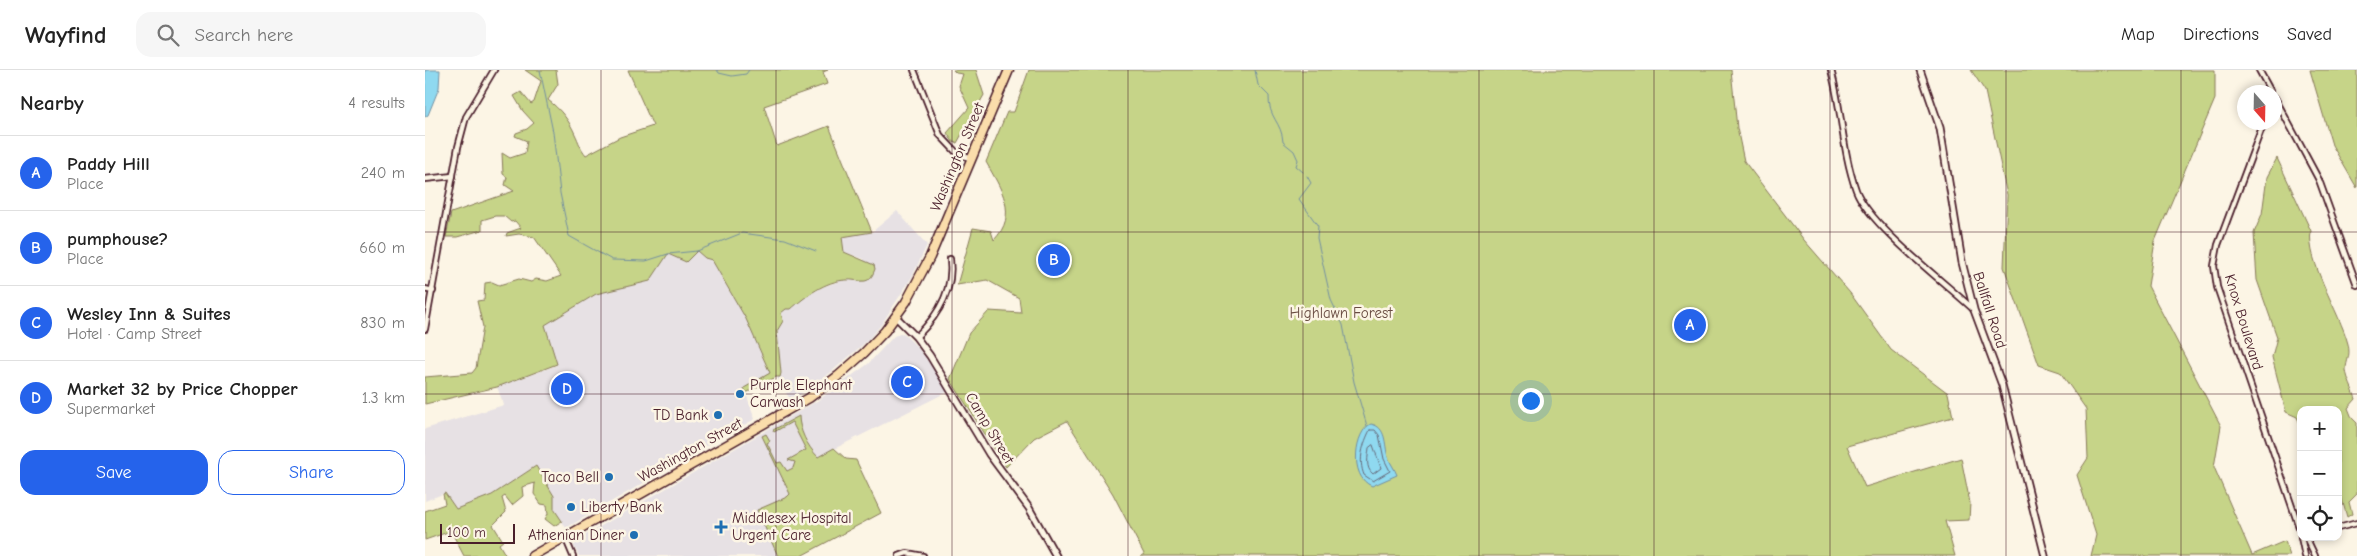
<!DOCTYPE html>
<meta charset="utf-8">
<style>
body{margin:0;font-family:"Comic Neue",sans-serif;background:#f6f6f6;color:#222}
.controls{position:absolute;right:15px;bottom:15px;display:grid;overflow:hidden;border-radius:10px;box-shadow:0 2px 8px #0003}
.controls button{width:45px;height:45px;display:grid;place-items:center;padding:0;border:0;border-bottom:1px solid #e0e0e0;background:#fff;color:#222;font:25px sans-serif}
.compass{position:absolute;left:1812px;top:15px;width:45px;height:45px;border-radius:50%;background:#fff;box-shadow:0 2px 8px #0003;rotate:160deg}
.scale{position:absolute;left:15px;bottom:12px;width:75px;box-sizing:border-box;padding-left:5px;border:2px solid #4a1f2b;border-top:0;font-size:14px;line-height:18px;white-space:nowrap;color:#4a1f2b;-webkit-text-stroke:4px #fcf5e5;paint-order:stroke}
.you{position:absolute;left:1105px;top:330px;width:18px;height:18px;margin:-12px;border:4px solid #fff;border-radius:50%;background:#1a73e8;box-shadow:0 0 0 8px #1a73e833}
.badge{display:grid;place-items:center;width:32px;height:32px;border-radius:50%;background:#2563eb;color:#fff;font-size:16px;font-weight:700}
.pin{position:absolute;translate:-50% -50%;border:2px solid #fff;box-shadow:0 1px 5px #0006}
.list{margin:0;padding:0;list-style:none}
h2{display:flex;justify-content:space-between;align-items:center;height:65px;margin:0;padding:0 20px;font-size:21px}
h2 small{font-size:16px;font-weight:400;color:#767676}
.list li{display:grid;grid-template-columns:32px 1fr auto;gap:15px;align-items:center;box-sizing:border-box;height:75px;padding:0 20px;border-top:1px solid #e0e0e0}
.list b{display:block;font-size:19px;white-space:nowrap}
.list p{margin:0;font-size:16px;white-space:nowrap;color:#767676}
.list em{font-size:16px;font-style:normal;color:#767676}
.actions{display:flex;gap:10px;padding:15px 20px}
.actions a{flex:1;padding:11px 0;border:1px solid #2563eb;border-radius:15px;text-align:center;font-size:18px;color:#2563eb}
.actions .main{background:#2563eb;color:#fff}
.icon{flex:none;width:28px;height:28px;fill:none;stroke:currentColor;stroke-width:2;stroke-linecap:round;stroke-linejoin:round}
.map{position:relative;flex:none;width:1932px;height:486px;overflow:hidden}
header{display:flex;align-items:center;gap:30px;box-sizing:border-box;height:70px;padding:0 25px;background:#fff;border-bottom:1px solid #e0e0e0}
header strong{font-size:24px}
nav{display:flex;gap:28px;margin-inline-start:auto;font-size:18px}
.search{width:350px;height:45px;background:#f6f6f6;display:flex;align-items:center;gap:12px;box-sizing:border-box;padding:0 18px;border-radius:15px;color:#767676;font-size:19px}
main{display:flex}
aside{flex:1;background:#fff}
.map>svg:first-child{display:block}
.built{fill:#e7e1e4}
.green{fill:#c6d488;stroke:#887a5a}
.water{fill:#8fd9f0;stroke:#738fa1}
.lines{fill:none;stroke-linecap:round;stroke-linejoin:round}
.shore{stroke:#66697a;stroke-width:1}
.stream{stroke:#738fa1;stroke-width:1}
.street-casing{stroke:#4a1f2b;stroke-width:8}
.secondary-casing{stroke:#4a1f2b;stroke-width:9}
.highway-casing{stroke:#4a1f2b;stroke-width:11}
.street{stroke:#fcf5e5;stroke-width:4.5}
.secondary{stroke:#fcf5e5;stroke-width:5.5}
.highway{stroke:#faddab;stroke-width:8}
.grid{fill:none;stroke:#4a1f2b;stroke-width:1;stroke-opacity:0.55}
.poi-dot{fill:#1f6fb2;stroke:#fcf5e5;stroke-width:2}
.labels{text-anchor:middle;stroke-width:5;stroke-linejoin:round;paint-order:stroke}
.street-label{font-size:15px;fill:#4a1f2b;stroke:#fcf5e5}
.park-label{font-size:15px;fill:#694c42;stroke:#fcf5e5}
.poi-label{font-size:15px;fill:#4a1f2b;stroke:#fcf5e5;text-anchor:start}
</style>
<header>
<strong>Wayfind</strong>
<div class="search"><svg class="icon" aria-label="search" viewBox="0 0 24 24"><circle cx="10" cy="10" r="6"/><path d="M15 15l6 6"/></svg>Search here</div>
<nav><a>Map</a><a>Directions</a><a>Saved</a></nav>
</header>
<main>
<aside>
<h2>Nearby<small>4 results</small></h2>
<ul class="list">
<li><span class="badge">A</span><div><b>Paddy Hill</b><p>Place</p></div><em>240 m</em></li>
<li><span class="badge">B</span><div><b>pumphouse?</b><p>Place</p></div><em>660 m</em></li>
<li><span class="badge">C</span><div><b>Wesley Inn &amp; Suites</b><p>Hotel · Camp Street</p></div><em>830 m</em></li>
<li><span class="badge">D</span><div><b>Market 32 by Price Chopper</b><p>Supermarket</p></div><em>1.3 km</em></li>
</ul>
<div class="actions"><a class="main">Save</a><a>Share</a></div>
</aside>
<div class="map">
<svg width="1932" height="486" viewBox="0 0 1932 486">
<rect width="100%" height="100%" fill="#fcf5e5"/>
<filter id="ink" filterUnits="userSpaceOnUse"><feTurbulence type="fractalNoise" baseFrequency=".02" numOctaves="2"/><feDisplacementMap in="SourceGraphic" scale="10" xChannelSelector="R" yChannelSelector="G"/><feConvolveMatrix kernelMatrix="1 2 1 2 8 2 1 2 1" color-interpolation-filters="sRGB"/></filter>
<g filter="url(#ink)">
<g class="built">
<polygon points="472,141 502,175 487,207 456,255 442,271 405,303 366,331 351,306 355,307 356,303 352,261 358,251 356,243 360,239 366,239 381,226 400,216 418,210 439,211 439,189 419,182 416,167 447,162"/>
<polygon points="272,181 280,188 287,190 321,249 345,304 319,318 330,349 231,403 222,411 141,458 129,439 111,396 67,425 31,439 20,423 0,431 0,359 79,335 72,317 132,295 120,255 171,224 225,211 243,184"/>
<polygon points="478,263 494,279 524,321 393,387 387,381 376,360 382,382 381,394 358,408 365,424 362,427 332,440 353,486 154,486 149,476 152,470 392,331 443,294 469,266"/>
</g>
<g class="green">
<path d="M100 0H131L133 14 123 30C135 39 144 50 150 64 154 72 155 78 161 85L195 67 228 56 203 0H403L398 2 402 14 339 36 352 76 404 56 447 162 417 167 419 182 449 195 450 199C448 204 446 210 440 211 435 212 427 209 421 210 400 211 381 226 366 239H361L356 243 358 251 352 261 356 303 355 307H351L321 323 319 318 345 303 321 249 287 190 280 188 272 181 261 192 243 184 225 211 171 224 120 255 132 294 72 317 0 334V307L47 303 51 298 58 257 52 231 59 230 60 213 67 212 74 215 94 209 106 212 111 209 122 211 136 206 109 167 94 164 81 166 82 163 96 158 90 151 86 152 79 146H70L57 150V160L32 167H21L26 143 89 121 80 115 82 107 78 104 77 83 85 88 100 83 102 71 90 66 91 63 102 59 109 53 98 41 89 26 96 22 106 34 109 32 116 11Z"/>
<polygon points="528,0 551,0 559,25 532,73 528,72 522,63 544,38 534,16 538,4 531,3"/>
<path d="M604 0H1306L1312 58 1319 91 1379 170 1425 223 1466 280 1523 323 1528 347 1422 376 1440 417 1536 388 1545 433 1544 450 1520 451 1530 486H716L719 484 688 424 642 351 609 368 581 397 525 309 544 263 564 241 596 243 594 228 562 210 532 215 548 158 566 161 569 170C594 144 576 119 561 92L582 42H589Z"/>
<polygon points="1546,0 1790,0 1790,29 1730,171 1723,216 1796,356 1789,397 1827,485 1860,471 1865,486 1666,486 1671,465 1652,405 1663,388 1661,339 1635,302 1614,295 1579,197 1582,125 1560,21"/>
<polygon points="1885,0 1932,0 1932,118 1907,75"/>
<path d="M1852 88 1886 161C1881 192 1915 242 1923 274 1926 287 1921 290 1921 300 1922 309 1928 320 1931 329L1923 338 1927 348 1932 353V424L1924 432 1927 444 1922 447 1916 426 1913 427V340H1876V356L1872 347 1861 342 1847 287 1852 267 1832 210 1829 163 1837 144 1842 107Z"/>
<path d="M374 346C374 359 382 376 393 387L409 378 421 389 431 390 456 443 376 486H353L332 440 362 427 365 424 337 366 341 364 345 371 342 373 352 393 356 392 362 401 368 398 370 392 363 390 381 380 367 352 349 362 348 360Z"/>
<polygon points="111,396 129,426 129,439 137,451 129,456 120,449 123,444 122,435 116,434 109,424 110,413 97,417 98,426 87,435 80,426 77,428 81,442 68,455 78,471 74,474 81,486 39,486 26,461 0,470 0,441 20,434 18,424 20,423 31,439 67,425"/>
</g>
<g class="water">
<polygon points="0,0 15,0 14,18 3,45 0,47"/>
<path d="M946 354C962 357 959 374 963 387 965 393 970 399 972 405L947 416C923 407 930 360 946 354Z"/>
</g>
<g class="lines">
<g class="shore">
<path d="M945 360H950L954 365 959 389 965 401 948 411 939 405C933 390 938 374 945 360Z"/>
<path d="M948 375 956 398 948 404C940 398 943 387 944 378Z"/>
</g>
<g class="stream">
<polyline points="115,0 128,62 135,123 144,166 187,190 221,191 243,184 272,181 317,163 360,169 391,181"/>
<polyline points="292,0 294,3 307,6 321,4 324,0"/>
<path d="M830 0 833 15 844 26C843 48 857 52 858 72L869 81 873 90 871 96 878 102"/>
<polyline points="882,106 886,113 874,129 893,156 892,168 906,230 918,255 929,312 942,356"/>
</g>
<g class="street-casing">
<g id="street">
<polyline points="489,0 515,65 531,82 546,89"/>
<path d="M1406 0C1417 39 1417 81 1431 120 1444 155 1518 211 1548 239"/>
<polyline points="1834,0 1846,22"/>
<polyline points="1850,28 1894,110 1932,215"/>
<polyline points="1839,52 1793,175 1789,196 1792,217 1876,463"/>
<polyline points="0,109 28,106"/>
<polyline points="0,219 8,221"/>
<polyline points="0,259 33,77 41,47 69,0"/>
<path d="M491 267C513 246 529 220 525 189"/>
<polyline points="1913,458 1932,453"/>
<polyline points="140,467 148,486"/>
<polyline points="1876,467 1880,486"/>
<polyline points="1876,468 1881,467 1890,486"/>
<polyline points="474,486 482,483 498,486"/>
</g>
</g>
<g class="secondary-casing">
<g id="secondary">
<polyline points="1495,0 1515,58 1537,192 1549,240 1577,315 1620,486"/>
<polyline points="471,247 491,267 505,286 564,384 604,438 631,486"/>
</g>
</g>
<g class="highway-casing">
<polyline id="highway" points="107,486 384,328 413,306 439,283 460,261 481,232 505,187 584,0"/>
</g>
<use href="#street" class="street"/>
<use href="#secondary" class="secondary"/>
<use href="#highway" class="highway"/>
</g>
</g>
<path class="grid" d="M176 0V486M351 0V486M527 0V486M703 0V486M878 0V486M1054 0V486M1229 0V486M1405 0V486M1581 0V486M1756 0V486M0 162H1932M0 324H1932"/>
<g class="poi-dot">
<circle cx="315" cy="324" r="5"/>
<circle cx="293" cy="345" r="5"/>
<circle cx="184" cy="407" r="5"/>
<circle cx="146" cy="437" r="5"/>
<path d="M293.5 449.5h5v5h5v5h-5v5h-5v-5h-5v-5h5z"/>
<circle cx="209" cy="465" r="5"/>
</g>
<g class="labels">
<g class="street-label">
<text transform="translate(532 87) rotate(-67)" y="5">Washington Street</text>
<text transform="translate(1565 240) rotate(72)" y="5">Ballfall Road</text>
<text transform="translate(1819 252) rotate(73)" y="5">Knox Boulevard</text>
<text transform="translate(565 358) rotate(59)" y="5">Camp Street</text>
<text transform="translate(265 380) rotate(-29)" y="5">Washington Street</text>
</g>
<g class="park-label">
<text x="916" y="248">Highlawn Forest</text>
</g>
<g class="poi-label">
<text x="325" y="320">Purple Elephant<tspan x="325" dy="17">Carwash</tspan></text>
<text x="283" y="350" text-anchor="end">TD Bank</text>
<text x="174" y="412" text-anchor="end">Taco Bell</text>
<text x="156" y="442">Liberty Bank</text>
<text x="307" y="453">Middlesex Hospital<tspan x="307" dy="17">Urgent Care</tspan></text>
<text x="199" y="470" text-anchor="end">Athenian Diner</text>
</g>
</g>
</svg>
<div class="controls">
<button>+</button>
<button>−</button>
<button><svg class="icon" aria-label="locate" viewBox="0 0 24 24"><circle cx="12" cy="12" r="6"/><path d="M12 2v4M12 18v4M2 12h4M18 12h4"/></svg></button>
</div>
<svg class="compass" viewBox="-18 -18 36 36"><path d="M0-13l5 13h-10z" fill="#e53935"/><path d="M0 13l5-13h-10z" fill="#767676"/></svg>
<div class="scale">100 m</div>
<div class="you"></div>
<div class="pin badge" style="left:1265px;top:255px">A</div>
<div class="pin badge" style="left:629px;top:190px">B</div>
<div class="pin badge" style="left:482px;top:312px">C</div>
<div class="pin badge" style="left:142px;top:319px">D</div>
</div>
</main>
